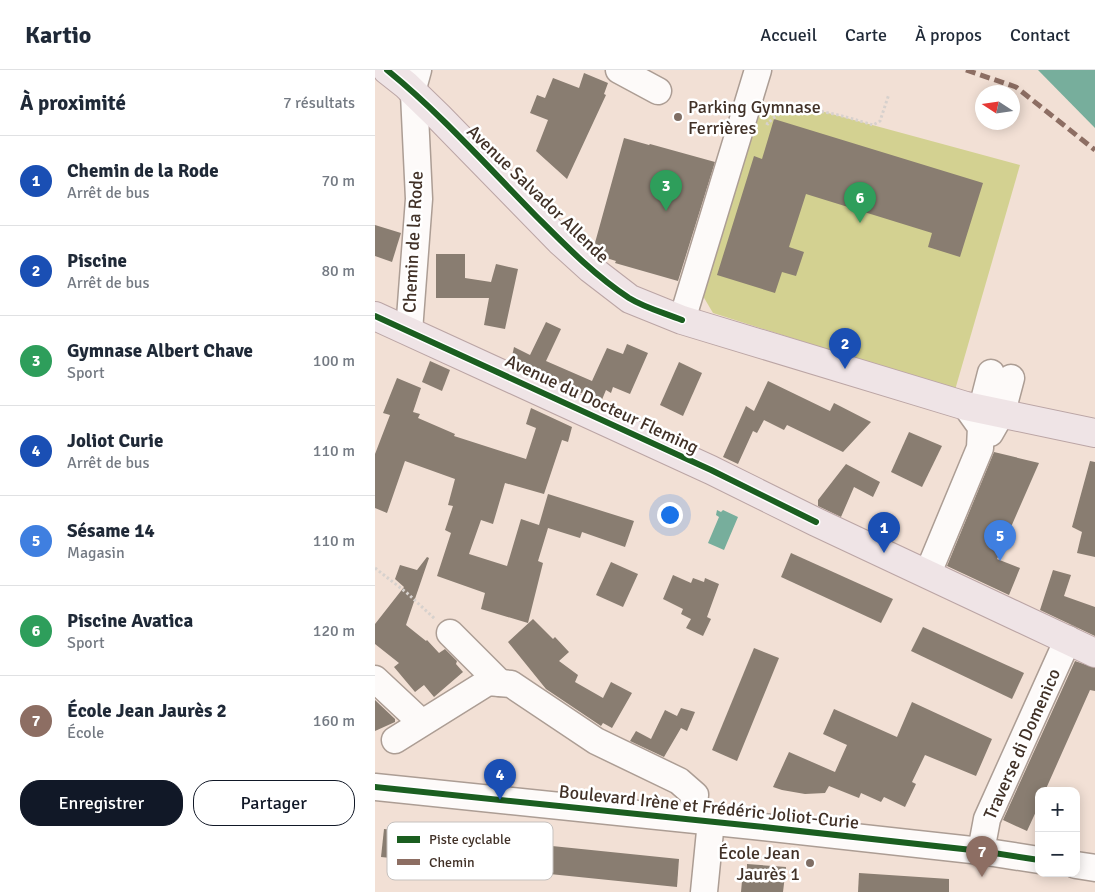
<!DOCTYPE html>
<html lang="fr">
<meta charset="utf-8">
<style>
body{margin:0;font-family:Signika,sans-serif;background:#f2f2f3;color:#1f2937}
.controls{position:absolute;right:15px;bottom:15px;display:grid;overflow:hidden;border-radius:10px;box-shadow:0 2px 12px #0003}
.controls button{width:45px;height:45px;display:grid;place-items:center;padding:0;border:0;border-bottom:1px solid #e0e1e3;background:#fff;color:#1f2937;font:25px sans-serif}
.compass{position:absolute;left:600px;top:15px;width:45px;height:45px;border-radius:50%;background:#fff;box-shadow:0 2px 12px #0003;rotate:282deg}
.you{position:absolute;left:294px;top:444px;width:18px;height:18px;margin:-12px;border:4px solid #fff;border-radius:50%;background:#1a73e8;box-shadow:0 0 0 8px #1a73e833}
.badge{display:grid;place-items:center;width:32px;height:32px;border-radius:50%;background:#111827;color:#fff;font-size:16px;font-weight:700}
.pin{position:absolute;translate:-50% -41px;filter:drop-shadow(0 1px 2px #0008)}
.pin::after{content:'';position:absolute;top:26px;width:18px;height:15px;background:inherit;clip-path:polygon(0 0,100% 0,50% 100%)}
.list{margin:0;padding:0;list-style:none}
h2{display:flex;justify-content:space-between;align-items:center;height:65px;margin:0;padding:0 20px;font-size:21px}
h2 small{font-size:16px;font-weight:400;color:#747a83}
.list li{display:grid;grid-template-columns:32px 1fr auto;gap:15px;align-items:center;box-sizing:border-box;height:90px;padding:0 20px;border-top:1px solid #e0e1e3}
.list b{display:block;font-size:19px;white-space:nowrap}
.list p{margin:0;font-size:16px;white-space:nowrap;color:#747a83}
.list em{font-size:16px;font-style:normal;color:#747a83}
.actions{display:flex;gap:10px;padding:15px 20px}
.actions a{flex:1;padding:11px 0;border:1px solid #111827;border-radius:20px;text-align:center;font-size:18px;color:#111827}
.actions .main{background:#111827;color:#fff}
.map{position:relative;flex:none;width:720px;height:822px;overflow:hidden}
header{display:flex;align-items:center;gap:30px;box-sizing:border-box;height:70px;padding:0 25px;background:#fff;border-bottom:1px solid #e0e1e3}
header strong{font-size:24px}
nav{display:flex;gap:28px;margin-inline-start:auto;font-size:18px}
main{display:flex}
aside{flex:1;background:#fff}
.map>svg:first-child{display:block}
.green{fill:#d3d191}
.water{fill:#77ae9c}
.building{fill:#897d71}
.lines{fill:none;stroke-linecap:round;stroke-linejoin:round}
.minor-casing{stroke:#ac9d94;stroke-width:29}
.major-casing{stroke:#bba5a5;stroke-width:30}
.path{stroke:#d7d1cd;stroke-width:3;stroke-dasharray:2.5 2.5;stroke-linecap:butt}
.minor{stroke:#fdfaf9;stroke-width:26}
.major{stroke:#efe4e6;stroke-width:28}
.quiet{stroke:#8d6e63;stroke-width:5;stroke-dasharray:10 5;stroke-linecap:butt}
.cycleway-casing{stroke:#fff;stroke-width:9}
.cycleway{stroke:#1b5e20;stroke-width:6}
.poi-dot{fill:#7f6e64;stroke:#fff;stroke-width:2}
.labels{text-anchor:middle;stroke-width:5;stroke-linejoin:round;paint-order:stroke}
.poi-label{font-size:18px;fill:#413127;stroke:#fff;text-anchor:start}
.street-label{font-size:18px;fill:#413127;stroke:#fff}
.key{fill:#fff;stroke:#c6c1be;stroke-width:1}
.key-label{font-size:14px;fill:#413127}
</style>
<header>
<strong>Kartio</strong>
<nav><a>Accueil</a><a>Carte</a><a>À propos</a><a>Contact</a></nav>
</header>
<main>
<aside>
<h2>À proximité<small>7 résultats</small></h2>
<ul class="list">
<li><span class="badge" style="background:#1a4fb4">1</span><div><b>Chemin de la Rode</b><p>Arrêt de bus</p></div><em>70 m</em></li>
<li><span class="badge" style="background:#1a4fb4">2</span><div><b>Piscine</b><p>Arrêt de bus</p></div><em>80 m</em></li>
<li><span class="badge" style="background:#2e9e5b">3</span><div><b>Gymnase Albert Chave</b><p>Sport</p></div><em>100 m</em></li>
<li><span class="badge" style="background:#1a4fb4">4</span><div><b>Joliot Curie</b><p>Arrêt de bus</p></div><em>110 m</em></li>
<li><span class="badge" style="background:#3f7fe0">5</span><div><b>Sésame 14</b><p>Magasin</p></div><em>110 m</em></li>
<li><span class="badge" style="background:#2e9e5b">6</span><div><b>Piscine Avatica</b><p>Sport</p></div><em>120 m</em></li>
<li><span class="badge" style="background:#8d6e63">7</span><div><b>École Jean Jaurès 2</b><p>École</p></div><em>160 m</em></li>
</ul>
<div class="actions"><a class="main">Enregistrer</a><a>Partager</a></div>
</aside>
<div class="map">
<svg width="720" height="822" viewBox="0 0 720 822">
<rect width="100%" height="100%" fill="#f2e0d5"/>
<polygon class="green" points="420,34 645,95 580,320 338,243 325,221 373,51 395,38"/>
<g class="water">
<polygon points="663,0 720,0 720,58"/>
<polygon points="342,440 346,442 348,440 363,447 349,480 333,473 344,447 341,445"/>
</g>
<g class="building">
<polygon points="209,3 233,13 229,24 231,25 192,109 161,81 173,50 155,43 162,25 170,28 178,8 204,18"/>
<polygon points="399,49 608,113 585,187 553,177 557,163 431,124 414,177 429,182 421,206 407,202 400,223 342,205 379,86 387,89"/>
<polygon points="249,68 274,75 275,74 340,92 303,211 240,193 241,191 225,186 218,180"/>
<polygon points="0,155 26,163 17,192 0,186"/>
<polygon points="61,184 90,184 90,208 116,212 121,194 143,199 130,259 109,255 114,228 61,228"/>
<polygon points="171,252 186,259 171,291 217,311 232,278 248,284 252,274 273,283 255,324 238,317 236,323 231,320 226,332 136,291 139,277 155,285"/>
<polygon points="55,291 75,300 67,321 47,312"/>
<polygon points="304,292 327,303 308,346 285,335"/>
<polygon points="22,308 46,318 38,342 45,344 43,348 80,364 79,366 151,389 161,358 151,354 156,338 197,357 193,372 187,370 169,424 130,413 118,454 106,450 94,484 132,496 146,449 167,456 164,455 173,424 259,451 250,477 207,462 205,468 173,458 163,491 168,493 153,553 106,539 110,523 62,506 76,463 70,460 78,436 73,435 80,409 30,391 12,443 0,438 0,384 15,345 8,343"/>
<polygon points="393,311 455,341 459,333 496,352 468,382 412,355 409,360 389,350 382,363 378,361 363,394 348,387 371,336 379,341"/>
<polygon points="534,362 567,376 547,417 516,402"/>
<polygon points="619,382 664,393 622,489 645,498 634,525 572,496"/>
<polygon points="715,391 720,392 720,487 702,483 707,462 697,457"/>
<polygon points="471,394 505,412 498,427 479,417 466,447 443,436 443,430"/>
<polygon points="416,483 518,529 506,553 406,507"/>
<polygon points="52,487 54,488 31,555 51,571 52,570 64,583 70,579 82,591 81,594 88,602 59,627 49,615 40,622 19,597 24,593 0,574 0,554 29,517 20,509 25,495 42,500"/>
<polygon points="236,492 263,504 248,537 221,525"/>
<polygon points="678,500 696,505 689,526 720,537 720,566 665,540"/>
<polygon points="298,505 316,513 318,508 329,512 330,508 344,514 332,547 336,549 328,566 311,558 316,549 306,544 308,539 288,529"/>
<polygon points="158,549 178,569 180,567 194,582 184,591 203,605 200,612 228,628 236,612 257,623 237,658 228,653 226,656 171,619 133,572"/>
<polygon points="548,557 649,603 637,629 536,581"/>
<polygon points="379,578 404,588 362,691 337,680"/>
<polygon points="700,591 720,598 720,621 715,620 670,721 664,721 664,735 652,761 628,750"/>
<polygon points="0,630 20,649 20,652 0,661"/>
<polygon points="537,632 617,669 601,706 550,685 537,712 541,714 530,737 509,727 506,732 486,723 484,728 454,716 450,723 430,724 407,720 398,717 414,682 460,702 472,675 448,664 459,639 522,667"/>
<polygon points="306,638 320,642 312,661 306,658 289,687 255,671 261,661 276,669 290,640 302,646"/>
<polygon points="9,759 304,789 302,817 6,787"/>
<polygon points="372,794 411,797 408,822 366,822 368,800 372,800"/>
<polygon points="484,803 574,809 574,822 483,822"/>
</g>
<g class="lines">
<g class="minor-casing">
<g id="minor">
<polyline points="244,0 283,21"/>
<polyline points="37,22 43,0"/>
<polyline points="307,250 383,0"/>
<polyline points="34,261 44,129 39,24"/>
<polyline points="607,338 616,303"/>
<polyline points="615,363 627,342 636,308"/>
<polyline points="553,503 605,378 606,357 591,336"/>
<polyline points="75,563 125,613"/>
<polyline points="0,609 46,652"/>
<polyline points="20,670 113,612 136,614 221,671 304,711 320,725 316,749"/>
<polyline points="0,717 379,756 606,781 664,790"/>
<polyline points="606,781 612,749 693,569"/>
<polyline points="701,795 720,798"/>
<polyline points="329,822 336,751"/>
</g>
</g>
<g class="major-casing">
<g id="major">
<polyline points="12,0 31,15 63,46 185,171 216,199 255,229 307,250 591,336 720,363"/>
<polyline points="0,246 336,400 441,452 720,583"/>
</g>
</g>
<g class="path">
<path d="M391 53 393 54C412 26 471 47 498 55L505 51 514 24"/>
<polyline points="0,498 32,523 60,549"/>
</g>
<use href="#minor" class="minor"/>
<use href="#major" class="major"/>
<polyline class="quiet" points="591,0 641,17 720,80"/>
<g class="cycleway-casing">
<g id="cycleway">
<path d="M12 0C65 43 112 96 161 146 190 175 219 205 254 228 270 238 290 243 307 250"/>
<polyline points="0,246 336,400 441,452"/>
<polyline points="0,717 379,756 606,781 664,790"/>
</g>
</g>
<use href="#cycleway" class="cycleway"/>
</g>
<g class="poi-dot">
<circle cx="303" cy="47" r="5"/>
<circle cx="435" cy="793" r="5"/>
</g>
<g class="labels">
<g class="poi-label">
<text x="313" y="43">Parking Gymnase<tspan x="313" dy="21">Ferrières</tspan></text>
<text x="425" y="789" text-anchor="end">École Jean<tspan x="425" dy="21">Jaurès 1</tspan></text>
</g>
<g class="street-label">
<text transform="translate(163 124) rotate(44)" y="6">Avenue Salvador Allende</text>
<text transform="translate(38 172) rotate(-87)" y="6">Chemin de la Rode</text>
<text transform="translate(227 334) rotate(25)" y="6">Avenue du Docteur Fleming</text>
<text transform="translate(647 674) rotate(-66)" y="6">Traverse di Domenico</text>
<text transform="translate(334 737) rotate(6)" y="6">Boulevard Irène et Frédéric Joliot-Curie</text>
</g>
</g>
<rect x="12" y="752" width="166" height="58" rx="8" class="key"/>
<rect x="22" y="766" width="23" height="7" fill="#1b5e20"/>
<rect x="22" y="789" width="23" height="6" fill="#8d6e63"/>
<g class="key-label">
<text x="54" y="774">Piste cyclable</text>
<text x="54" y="797">Chemin</text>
</g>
</svg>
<div class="controls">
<button>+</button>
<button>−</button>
</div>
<svg class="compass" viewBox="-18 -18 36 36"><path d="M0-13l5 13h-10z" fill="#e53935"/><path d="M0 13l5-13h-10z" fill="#747a83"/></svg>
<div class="you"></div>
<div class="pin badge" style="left:509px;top:483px;background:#1a4fb4">1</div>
<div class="pin badge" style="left:470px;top:299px;background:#1a4fb4">2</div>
<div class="pin badge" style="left:291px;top:141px;background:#2e9e5b">3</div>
<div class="pin badge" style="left:125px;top:730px;background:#1a4fb4">4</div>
<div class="pin badge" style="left:625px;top:491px;background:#3f7fe0">5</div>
<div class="pin badge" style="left:485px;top:153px;background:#2e9e5b">6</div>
<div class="pin badge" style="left:607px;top:807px;background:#8d6e63">7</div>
</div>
</main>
